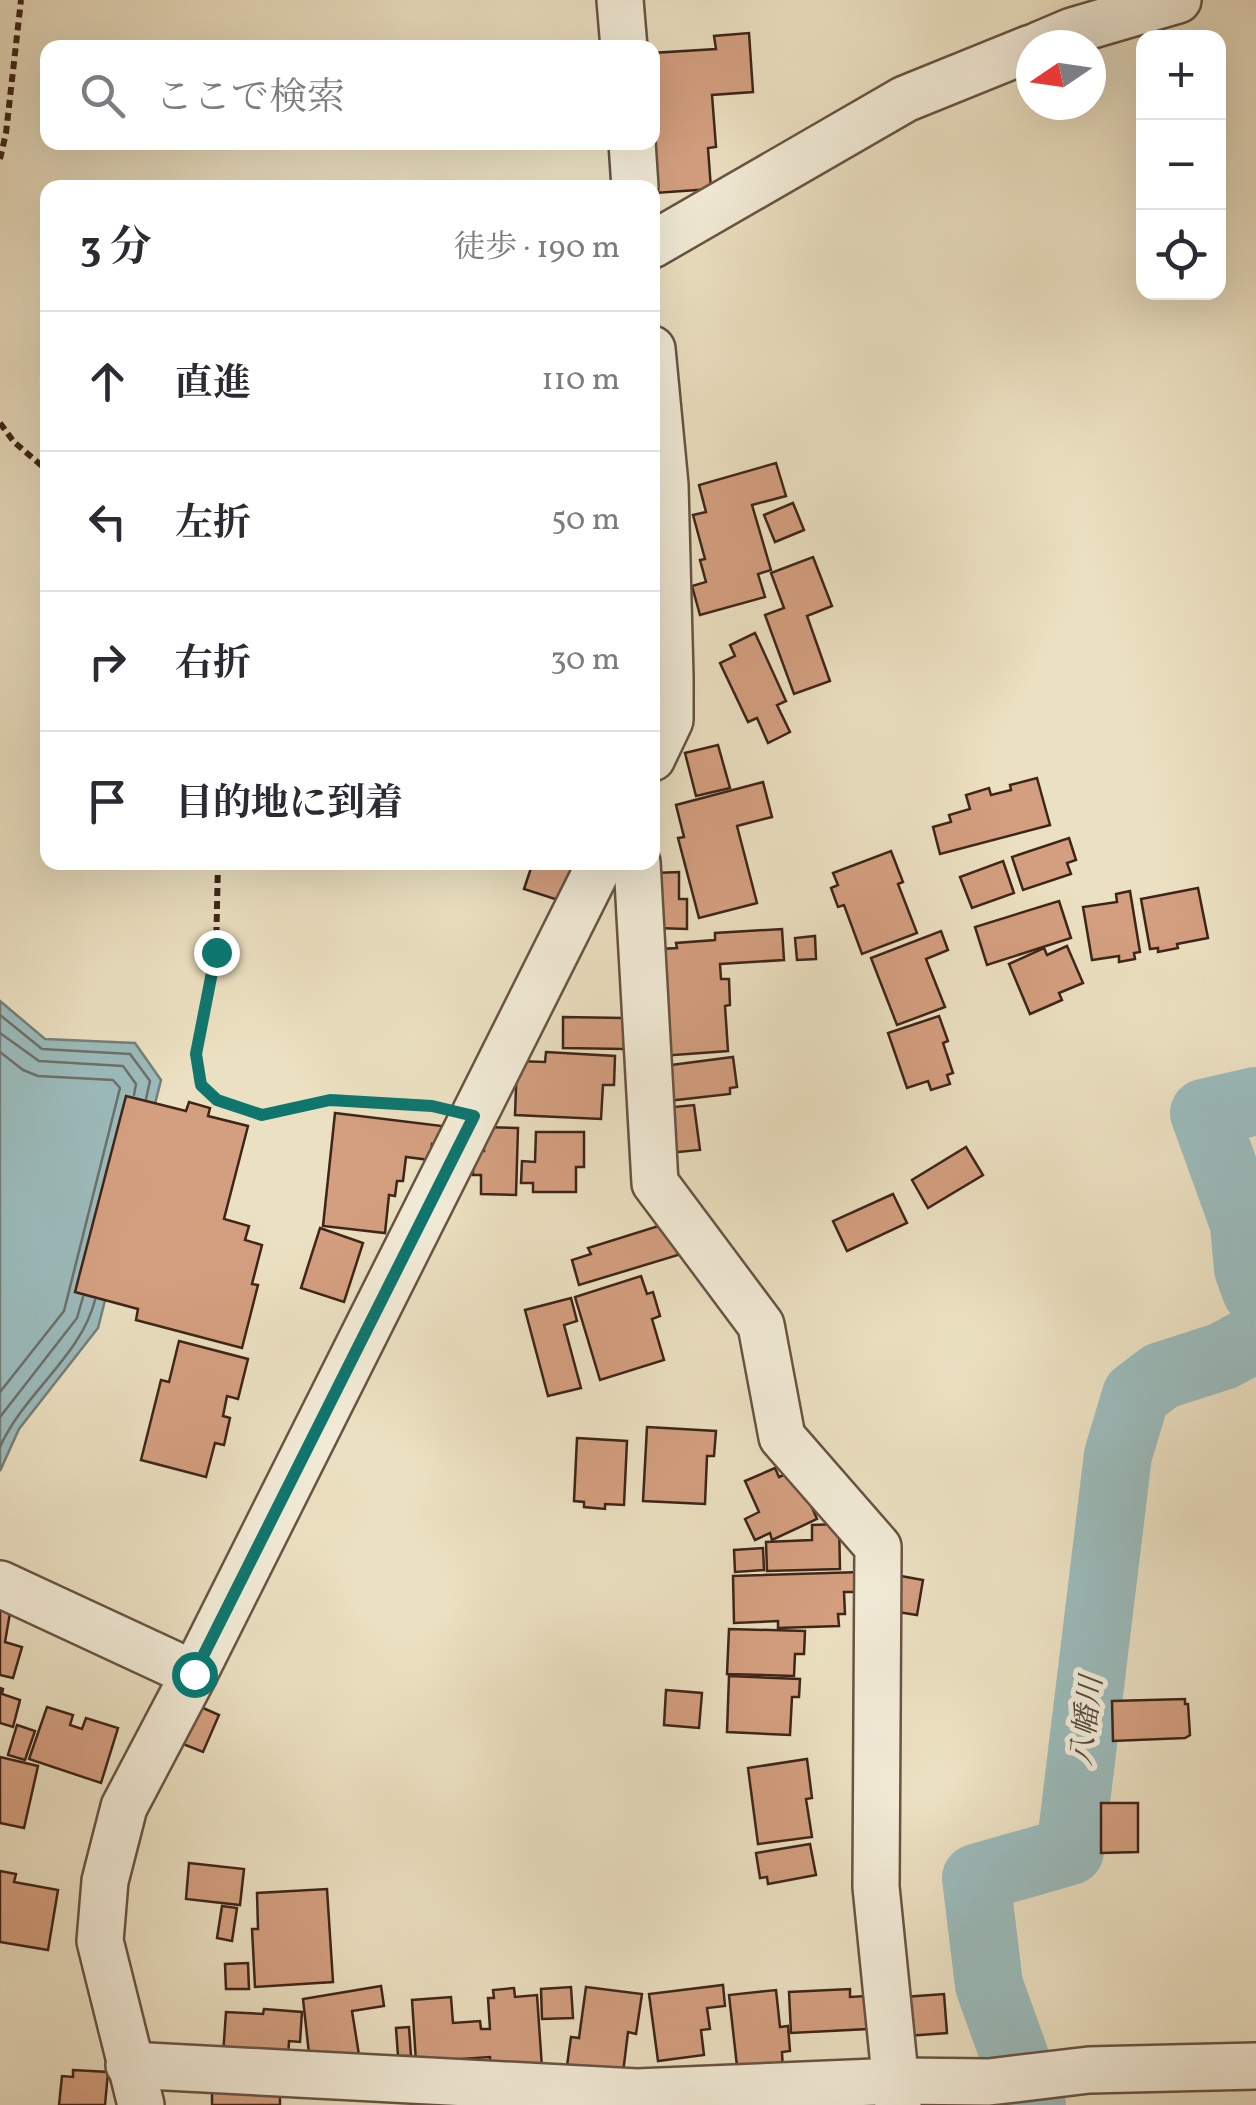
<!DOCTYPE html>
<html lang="ja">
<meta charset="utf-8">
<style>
body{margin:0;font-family:Vollkorn,"Noto Serif JP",serif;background:#f2f2f3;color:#2b2b33}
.controls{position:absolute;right:30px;top:30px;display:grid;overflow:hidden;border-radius:20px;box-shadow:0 10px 40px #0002}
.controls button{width:90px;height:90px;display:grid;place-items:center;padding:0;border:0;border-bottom:2px solid #e1e1e2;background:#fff;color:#2b2b33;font:50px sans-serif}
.compass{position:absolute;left:1016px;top:30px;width:90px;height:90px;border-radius:50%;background:#fff;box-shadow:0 10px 40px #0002;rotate:257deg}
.stop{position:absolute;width:30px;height:30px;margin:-22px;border:8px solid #0f766e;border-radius:50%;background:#fff}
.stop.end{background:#0f766e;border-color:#fff;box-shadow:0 2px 10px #0008}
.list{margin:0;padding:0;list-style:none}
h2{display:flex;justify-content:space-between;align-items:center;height:130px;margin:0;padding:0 40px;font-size:42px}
h2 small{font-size:32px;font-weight:400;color:#7c7c81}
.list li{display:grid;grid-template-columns:65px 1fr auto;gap:30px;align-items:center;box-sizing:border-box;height:140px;padding:0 40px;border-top:2px solid #e1e1e2}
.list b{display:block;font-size:38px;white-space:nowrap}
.list em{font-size:32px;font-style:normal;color:#7c7c81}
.icon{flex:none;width:55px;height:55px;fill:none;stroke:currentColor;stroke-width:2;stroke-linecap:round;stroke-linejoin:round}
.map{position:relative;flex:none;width:1256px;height:2105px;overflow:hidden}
.search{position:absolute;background:#fff;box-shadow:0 10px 40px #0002;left:40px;top:40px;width:620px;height:110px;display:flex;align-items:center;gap:25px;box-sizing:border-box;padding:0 35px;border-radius:20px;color:#7c7c81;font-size:38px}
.panel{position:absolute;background:#fff;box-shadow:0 10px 40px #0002;left:40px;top:180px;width:620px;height:690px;border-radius:20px}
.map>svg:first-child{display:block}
.water{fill:#9bbbbb;stroke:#757f7a;stroke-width:2.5}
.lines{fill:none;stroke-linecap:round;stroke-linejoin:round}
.shore{stroke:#6c706a;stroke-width:2.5}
.river{stroke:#9bbbbb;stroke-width:68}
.building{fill:#d49f80;stroke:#3d2518;stroke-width:2.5}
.minor-casing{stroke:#685442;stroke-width:50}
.path{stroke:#3d2518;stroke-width:6;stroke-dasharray:8 5;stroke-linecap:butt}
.minor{stroke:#f2ebd7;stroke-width:45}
.route{stroke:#0f766e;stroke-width:12}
.labels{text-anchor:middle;stroke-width:10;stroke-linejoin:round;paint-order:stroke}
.water-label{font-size:30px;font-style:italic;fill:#544a41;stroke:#f2ebd7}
</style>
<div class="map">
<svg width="1256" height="2105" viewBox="0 0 1256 2105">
<rect width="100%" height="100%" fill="#ebe0c1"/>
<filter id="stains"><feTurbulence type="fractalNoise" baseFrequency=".002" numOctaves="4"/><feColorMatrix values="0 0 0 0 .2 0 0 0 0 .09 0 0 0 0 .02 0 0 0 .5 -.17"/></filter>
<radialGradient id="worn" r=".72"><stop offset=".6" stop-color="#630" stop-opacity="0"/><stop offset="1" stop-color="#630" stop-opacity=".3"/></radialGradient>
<polygon class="water" points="0,1001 45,1039 135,1043 161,1080 98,1328 19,1429 0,1471"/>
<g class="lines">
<g class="shore">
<polyline points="0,1015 42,1049 130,1054 150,1081 146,1099"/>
<polyline points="0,1033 39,1061 123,1066 136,1084 134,1095"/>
<polyline points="0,1052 23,1070 38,1076 113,1080 120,1088 64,1311 0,1392"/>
<polyline points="0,1417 77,1318 83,1297"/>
<path d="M0 1447C24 1393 81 1356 95 1300"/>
</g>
<g class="river">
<polyline points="1256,1101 1204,1113 1244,1224 1248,1269 1256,1291"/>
<polyline points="1032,2105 989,1985 976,1878 1070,1851 1118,1455 1136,1395 1161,1376 1223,1356 1256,1338"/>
</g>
</g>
<g class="building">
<polygon points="749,33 753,92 712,95 716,147 708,148 711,189 655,193 652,53 716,49 714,36"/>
<polygon points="776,463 786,496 752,505 771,570 758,574 765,597 700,615 692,586 706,582 700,560 705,559 693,515 706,512 699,485"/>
<polygon points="793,503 804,530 775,542 764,515"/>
<polygon points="813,557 832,606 807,616 830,681 794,694 765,615 784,608 771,573"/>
<polygon points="755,633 786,701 777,705 790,732 768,743 757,718 748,722 720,663 735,656 730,645"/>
<polygon points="718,745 730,788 696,796 685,753"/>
<polygon points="1037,778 1050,825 940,854 933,827 951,822 949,815 970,809 966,795 989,788 991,795 1011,790 1010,785"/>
<polygon points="763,782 772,817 737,826 757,903 699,918 678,838 684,837 676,805"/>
<polygon points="1069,838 1076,860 1067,863 1071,874 1023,890 1012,857"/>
<polygon points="891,851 903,882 898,884 917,933 862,954 844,905 838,907 831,888 838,885 833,873"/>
<polygon points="1003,861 1014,893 972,908 960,877"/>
<polygon points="533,862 574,862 561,901 524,889"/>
<polygon points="679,872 679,899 687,899 687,929 656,928 655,873"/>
<polygon points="1198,888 1208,938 1177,944 1178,948 1158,952 1158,948 1150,949 1141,899"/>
<polygon points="1130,891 1140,952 1134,953 1135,959 1119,962 1119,956 1092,960 1083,907 1117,902 1116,894"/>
<polygon points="1059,901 1071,938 987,965 975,927"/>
<polygon points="782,929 784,960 720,964 721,979 729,979 730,1005 725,1006 728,1051 661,1056 660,949 677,948 676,943 715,940 715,933"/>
<polygon points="941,931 948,950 926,959 945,1007 897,1025 871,958"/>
<polygon points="815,936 816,959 797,960 795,938"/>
<polygon points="1067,946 1083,983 1059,993 1062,1000 1030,1014 1009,964 1044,948 1047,955"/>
<polygon points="939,1016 948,1041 943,1043 953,1073 947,1075 950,1084 931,1090 928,1081 907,1088 888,1033"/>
<polygon points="563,1017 624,1018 624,1049 563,1048"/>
<polygon points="546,1052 615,1056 614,1085 603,1085 601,1119 515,1115 517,1061 545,1062"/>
<polygon points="733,1057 737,1087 730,1088 730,1094 667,1101 663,1066"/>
<polygon points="126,1096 186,1111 189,1102 210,1108 208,1116 248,1126 224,1219 249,1226 245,1240 262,1245 252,1284 258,1285 242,1348 136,1320 138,1309 75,1292"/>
<polygon points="694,1105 700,1150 668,1153 663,1108"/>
<polygon points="335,1113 442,1126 440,1145 432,1144 430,1160 406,1157 403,1181 397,1181 395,1196 389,1195 385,1233 323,1226"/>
<polygon points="484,1127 518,1128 516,1195 481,1194 481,1175 473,1175 473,1151 484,1151"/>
<polygon points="536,1132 584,1132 584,1167 576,1167 576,1192 533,1192 533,1183 521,1183 522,1161 535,1162"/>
<polygon points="966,1147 983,1175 928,1208 912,1180"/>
<polygon points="893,1194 907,1223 847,1251 833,1221"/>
<polygon points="668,1223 678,1255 579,1285 572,1260 591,1254 588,1248"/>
<polygon points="320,1228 363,1243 344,1302 301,1288"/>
<polygon points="641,1276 647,1294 653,1292 660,1316 652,1319 664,1360 600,1380 575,1297"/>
<polygon points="571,1298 577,1321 564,1325 581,1388 548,1396 525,1310"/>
<polygon points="179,1341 248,1359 238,1399 227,1396 223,1416 230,1418 224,1445 215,1443 206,1477 141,1460 161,1380 169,1382"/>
<polygon points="647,1427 716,1431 714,1456 707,1456 705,1504 643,1501"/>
<polygon points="577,1438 627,1441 624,1505 605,1504 605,1509 584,1507 584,1502 574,1501"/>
<polygon points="775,1468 779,1477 790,1472 802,1484 817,1519 772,1540 770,1533 755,1540 745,1519 759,1512 745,1481"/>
<polygon points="839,1524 840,1569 767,1571 766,1542 812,1540 812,1525"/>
<polygon points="763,1548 764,1570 735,1572 734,1550"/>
<polygon points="861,1572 862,1592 844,1592 845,1614 838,1614 839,1626 778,1628 778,1621 734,1623 733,1576"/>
<polygon points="890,1574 923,1580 917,1615 891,1611"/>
<polygon points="0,1603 11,1607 5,1642 22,1647 13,1678 0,1675"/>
<polygon points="729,1629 805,1631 804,1654 795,1654 794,1676 727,1674"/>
<polygon points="729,1676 800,1679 799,1697 792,1697 790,1735 727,1732"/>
<polygon points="0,1688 3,1689 2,1694 20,1700 13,1727 0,1723"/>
<polygon points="666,1690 702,1693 699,1728 664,1725"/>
<polygon points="1185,1699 1185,1704 1188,1704 1190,1735 1185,1738 1113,1741 1112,1701"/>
<polygon points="194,1704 219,1715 203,1752 178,1742"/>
<polygon points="47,1707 73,1715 70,1725 82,1729 86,1718 118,1728 101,1783 29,1759"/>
<polygon points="17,1725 35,1731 25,1760 8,1755"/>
<polygon points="0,1757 38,1766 24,1828 0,1823"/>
<polygon points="807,1759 812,1798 806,1799 812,1837 758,1844 748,1768"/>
<polygon points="1101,1803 1138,1803 1138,1852 1101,1853"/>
<polygon points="810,1844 816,1875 768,1884 767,1877 760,1878 756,1853"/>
<polygon points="189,1863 244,1869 240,1905 186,1899"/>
<polygon points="0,1871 16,1874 14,1882 58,1890 48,1950 0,1942"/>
<polygon points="327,1889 333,1982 255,1987 252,1929 258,1929 257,1893"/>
<polygon points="222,1906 237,1908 232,1941 217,1938"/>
<polygon points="248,1963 249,1989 226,1989 225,1964"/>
<polygon points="723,1985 725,2006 707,2008 710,2029 701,2030 704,2055 658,2061 649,1994"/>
<polygon points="381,1986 384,2006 352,2011 359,2055 310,2063 303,1999"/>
<polygon points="571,1987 573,2018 542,2019 541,1989"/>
<polygon points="586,1987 642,1994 636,2034 628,2032 622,2081 566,2073 571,2037 579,2038"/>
<polygon points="514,1988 515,1997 537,1995 542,2068 491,2071 490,2057 416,2062 412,2000 451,1997 453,2023 480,2021 481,2029 490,2029 488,1998 494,1998 493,1990"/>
<polygon points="850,1989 850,1997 866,1996 868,2029 791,2033 789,1992"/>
<polygon points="776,1990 780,2027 788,2026 790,2051 782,2052 783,2071 738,2075 729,1995"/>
<polygon points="944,1994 947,2033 907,2036 904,1997"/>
<polygon points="264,2009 302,2012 300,2042 289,2041 288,2060 223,2055 226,2012 263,2014"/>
<polygon points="409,2027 411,2056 398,2056 396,2028"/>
<polygon points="73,2070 108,2072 105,2105 59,2105 62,2076 73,2077"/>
<rect x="212" y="2086" width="68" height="19"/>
</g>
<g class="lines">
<g class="minor-casing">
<g id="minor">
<polyline points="620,0 624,48"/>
<polyline points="1039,45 1072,31 1178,0"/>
<polyline points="632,142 635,188"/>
<polyline points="652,245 905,99 1031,48"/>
<polyline points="652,349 665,485 670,677 670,720 652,758"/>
<polyline points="637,862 655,1183 761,1325 782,1437 878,1547 876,1887 898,2105"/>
<polyline points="0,1584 194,1674"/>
<polyline points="129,2065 637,2092 898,2081 989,2082 1089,2070 1256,2066"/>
<polyline points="141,2105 100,1941 105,1881 124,1807 194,1674 601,862"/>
</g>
</g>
<g class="path">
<polyline points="0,159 6,133 21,0"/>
<polyline points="0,423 14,442 48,471"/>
<polyline points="218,862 216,952 195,1054 201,1085 217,1100 262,1115 330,1099 434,1107"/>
</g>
<use href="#minor" class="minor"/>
</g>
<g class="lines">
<polyline class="route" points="194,1674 474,1116 432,1106 330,1100 262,1115 217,1100 201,1085 196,1054 216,952"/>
</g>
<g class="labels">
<g class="water-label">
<text transform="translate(1086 1721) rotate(-83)" y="10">八幡川</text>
</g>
</g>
<rect width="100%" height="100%" filter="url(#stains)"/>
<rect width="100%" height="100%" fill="url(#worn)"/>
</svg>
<div class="controls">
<button>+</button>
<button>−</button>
<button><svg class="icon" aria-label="locate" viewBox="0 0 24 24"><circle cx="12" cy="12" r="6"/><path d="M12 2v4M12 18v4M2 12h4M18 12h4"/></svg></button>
</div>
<svg class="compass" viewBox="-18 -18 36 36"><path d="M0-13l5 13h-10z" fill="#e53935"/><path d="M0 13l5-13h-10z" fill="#7c7c81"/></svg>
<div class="stop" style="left:194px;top:1674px"></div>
<div class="stop end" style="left:216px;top:952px"></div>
<div class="search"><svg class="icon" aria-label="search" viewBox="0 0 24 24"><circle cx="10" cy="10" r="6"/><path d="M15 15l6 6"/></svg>ここで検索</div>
<section class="panel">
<h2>3 分<small>徒歩 · 190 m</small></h2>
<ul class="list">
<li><svg class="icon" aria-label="ahead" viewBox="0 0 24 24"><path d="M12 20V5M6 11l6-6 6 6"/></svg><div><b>直進</b></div><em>110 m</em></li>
<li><svg class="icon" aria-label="left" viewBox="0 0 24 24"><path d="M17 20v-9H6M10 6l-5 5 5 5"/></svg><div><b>左折</b></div><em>50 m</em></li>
<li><svg class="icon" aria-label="right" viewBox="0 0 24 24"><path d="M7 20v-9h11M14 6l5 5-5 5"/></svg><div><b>右折</b></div><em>30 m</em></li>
<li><svg class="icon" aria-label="arrive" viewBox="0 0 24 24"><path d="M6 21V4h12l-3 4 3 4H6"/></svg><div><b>目的地に到着</b></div></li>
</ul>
</section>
</div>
